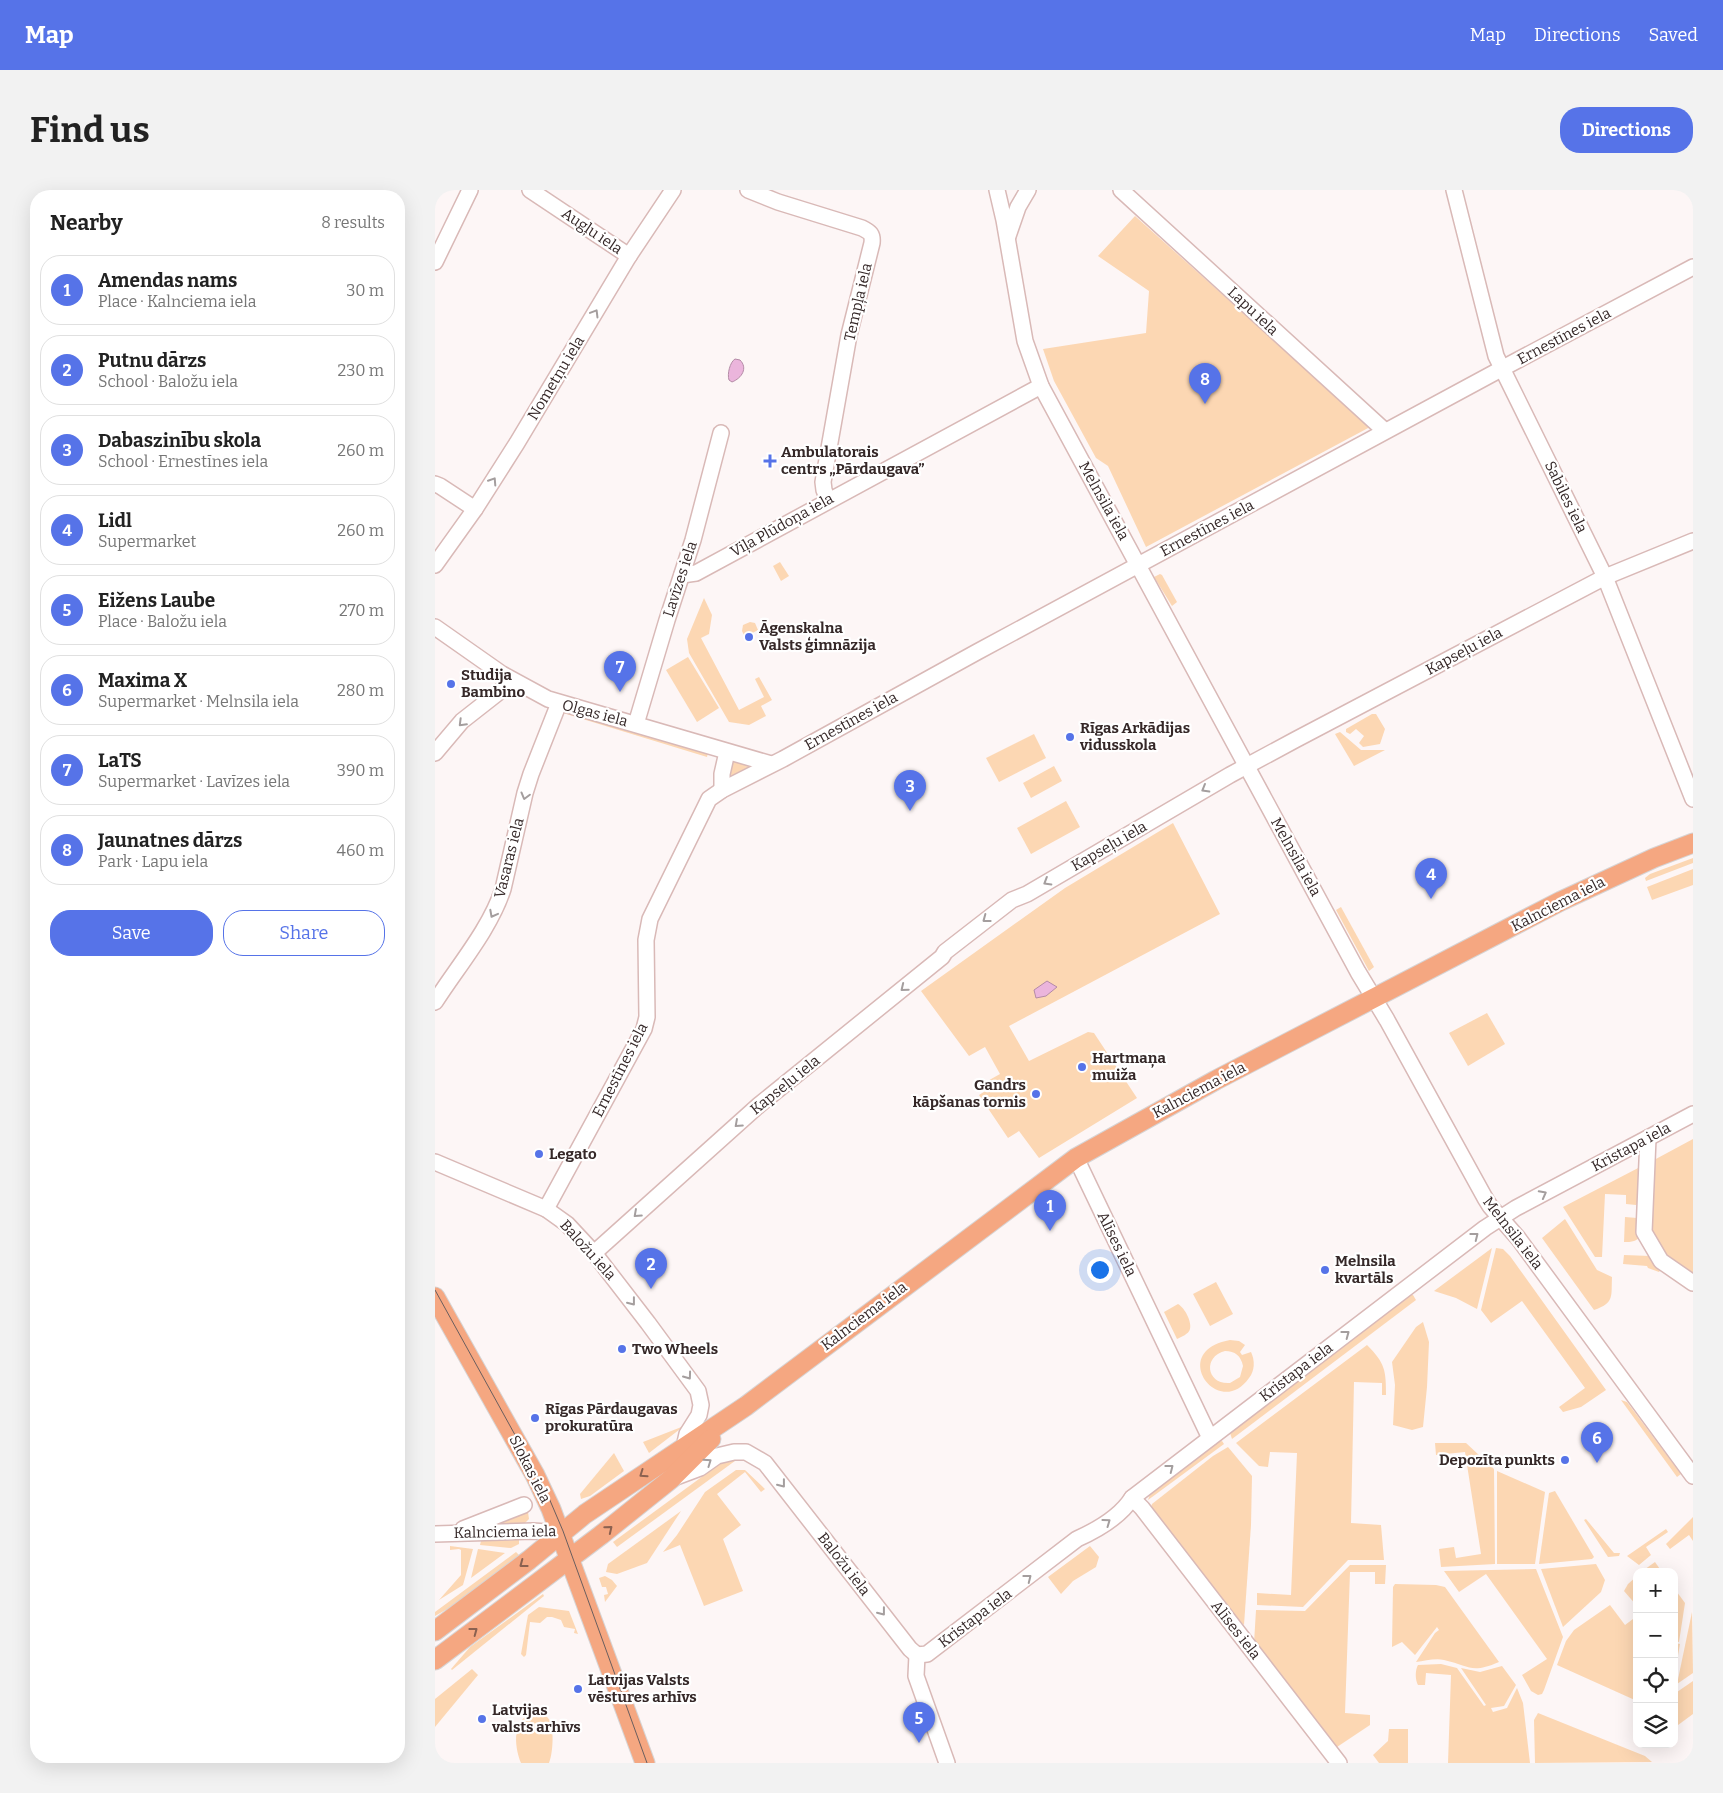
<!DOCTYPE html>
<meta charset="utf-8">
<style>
body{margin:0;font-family:Bitter,serif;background:#f2f2f2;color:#222}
.controls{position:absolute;right:15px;bottom:15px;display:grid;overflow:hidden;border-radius:10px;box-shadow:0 5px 20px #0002}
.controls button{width:45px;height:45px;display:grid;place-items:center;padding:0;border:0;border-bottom:1px solid #e0e0e0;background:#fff;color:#222;font:25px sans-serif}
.you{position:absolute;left:664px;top:1079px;width:18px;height:18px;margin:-12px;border:4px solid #fff;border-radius:50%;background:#1a73e8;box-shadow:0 0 0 8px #1a73e833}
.badge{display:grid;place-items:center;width:32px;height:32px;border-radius:50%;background:#5673e8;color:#fff;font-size:16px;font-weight:700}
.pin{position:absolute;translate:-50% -41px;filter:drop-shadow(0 1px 2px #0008)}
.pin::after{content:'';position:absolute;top:26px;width:18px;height:15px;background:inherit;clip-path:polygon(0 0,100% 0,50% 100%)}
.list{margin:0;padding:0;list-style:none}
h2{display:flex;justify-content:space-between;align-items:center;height:65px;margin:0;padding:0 20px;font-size:21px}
h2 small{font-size:16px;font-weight:400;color:#767676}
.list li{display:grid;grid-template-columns:32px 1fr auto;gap:15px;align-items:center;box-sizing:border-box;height:70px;margin:0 10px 10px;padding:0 10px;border:1px solid #e0e0e0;border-radius:20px}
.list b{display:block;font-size:19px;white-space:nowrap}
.list p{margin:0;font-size:16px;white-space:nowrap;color:#767676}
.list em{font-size:16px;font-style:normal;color:#767676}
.actions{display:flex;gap:10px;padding:15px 20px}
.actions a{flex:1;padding:11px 0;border:1px solid #5673e8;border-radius:20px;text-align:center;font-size:18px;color:#5673e8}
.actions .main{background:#5673e8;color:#fff}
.icon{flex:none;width:28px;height:28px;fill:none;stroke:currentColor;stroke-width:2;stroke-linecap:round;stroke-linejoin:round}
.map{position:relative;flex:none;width:1258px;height:1573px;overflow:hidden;border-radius:20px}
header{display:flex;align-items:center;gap:30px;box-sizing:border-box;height:70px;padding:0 25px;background:#5673e8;color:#fff}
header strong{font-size:24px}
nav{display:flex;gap:28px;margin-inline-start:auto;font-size:18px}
.intro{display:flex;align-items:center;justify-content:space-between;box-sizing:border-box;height:120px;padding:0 30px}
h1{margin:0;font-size:35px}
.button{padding:12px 22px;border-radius:20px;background:#5673e8;color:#fff;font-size:18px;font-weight:700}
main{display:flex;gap:30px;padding:0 30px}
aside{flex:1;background:#fff;border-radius:20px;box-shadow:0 5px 20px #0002}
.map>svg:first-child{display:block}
.green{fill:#fcd7b3;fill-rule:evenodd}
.water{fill:#ebb5dc;stroke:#b48ba6}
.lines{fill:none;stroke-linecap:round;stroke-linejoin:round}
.minor-casing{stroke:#d9b9b7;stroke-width:18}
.major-casing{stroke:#d7d4d4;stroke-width:21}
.minor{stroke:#fff;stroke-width:15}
.major{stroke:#f5a781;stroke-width:19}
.tram{stroke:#6a5e5e;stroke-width:1}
.oneway{stroke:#a49e9e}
.oneway2{stroke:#8b6150}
.poi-dot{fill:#5673e8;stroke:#fff;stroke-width:2}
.labels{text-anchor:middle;stroke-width:4.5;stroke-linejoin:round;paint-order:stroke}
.street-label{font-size:15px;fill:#352828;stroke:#fff}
.poi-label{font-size:15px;font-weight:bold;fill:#352828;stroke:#fff;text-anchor:start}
</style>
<header>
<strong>Map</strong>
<nav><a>Map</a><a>Directions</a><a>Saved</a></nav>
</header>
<div class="intro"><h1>Find us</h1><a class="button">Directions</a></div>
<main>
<aside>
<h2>Nearby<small>8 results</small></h2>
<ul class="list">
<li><span class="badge">1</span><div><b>Amendas nams</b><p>Place · Kalnciema iela</p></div><em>30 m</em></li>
<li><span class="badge">2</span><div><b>Putnu dārzs</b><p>School · Baložu iela</p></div><em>230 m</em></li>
<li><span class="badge">3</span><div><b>Dabaszinību skola</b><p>School · Ernestīnes iela</p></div><em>260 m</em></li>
<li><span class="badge">4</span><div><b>Lidl</b><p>Supermarket</p></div><em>260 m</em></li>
<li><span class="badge">5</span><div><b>Eižens Laube</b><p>Place · Baložu iela</p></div><em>270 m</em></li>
<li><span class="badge">6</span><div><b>Maxima X</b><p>Supermarket · Melnsila iela</p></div><em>280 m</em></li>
<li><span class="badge">7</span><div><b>LaTS</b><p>Supermarket · Lavīzes iela</p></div><em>390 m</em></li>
<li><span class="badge">8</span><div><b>Jaunatnes dārzs</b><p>Park · Lapu iela</p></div><em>460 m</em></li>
</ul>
<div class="actions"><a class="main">Save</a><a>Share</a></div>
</aside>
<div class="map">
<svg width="1258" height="1573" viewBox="0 0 1258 1573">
<rect width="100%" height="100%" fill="#fdf6f6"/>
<g class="green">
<polygon points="700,26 935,237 711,357 673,276 661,268 619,191 608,159 711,143 714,101 663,66"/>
<polygon points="345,372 354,386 346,391 338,376"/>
<polygon points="725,384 727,385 742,412 737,416 719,387"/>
<polygon points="269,408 277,425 274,444 266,448 304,520 329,507 320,489 324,487 337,510 326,516 331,526 314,535 294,532 254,463 252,449"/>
<polygon points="315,432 320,433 323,440 310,447 307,441 308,435"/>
<polygon points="253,467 284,518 262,532 231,480"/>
<polygon points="133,521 273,563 272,567 128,523"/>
<polygon points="937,524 941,524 950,539 945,554 928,557 924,553 929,546 921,539 915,544 911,542 911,539"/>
<polygon points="905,542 926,560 950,560 919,576 900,544"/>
<polygon points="599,544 611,568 564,592 551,568"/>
<polygon points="301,571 315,576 314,579 296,588 293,585 297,572"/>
<polygon points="619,576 627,591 596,608 588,593"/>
<polygon points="631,611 645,637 596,664 582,638"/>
<polygon points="738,633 785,724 574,836 594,871 653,842 659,843 702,908 604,968 584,941 573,948 544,905 552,900 549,893 565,884 550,857 534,866 486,801 630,698"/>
<polygon points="1258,668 1258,673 1211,691 1210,688 1215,684"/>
<polygon points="1258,679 1258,695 1217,710 1212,697"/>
<polygon points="906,717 939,777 934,781 901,720"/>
<polygon points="1052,823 1070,854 1033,876 1014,843"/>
<path d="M1258 949V1087C1246 1078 1230 1069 1222 1056 1210 1034 1218 994 1219 970Z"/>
<polygon points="1207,976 1204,1012 1201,1015 1191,1014 1191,1005 1170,1004 1167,1067 1160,1067 1128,1017"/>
<path d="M1190 1027 1202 1028C1208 1042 1208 1053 1189 1052Z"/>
<path d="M1130 1029 1162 1080 1177 1087C1176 1106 1180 1113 1159 1120L1107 1048Z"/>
<polygon points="1057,1058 1042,1119 1021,1108 999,1101"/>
<polygon points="1061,1058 1068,1059 1075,1066 1171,1200 1146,1217 1128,1222 1124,1217 1150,1198 1087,1111 1056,1133 1046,1120"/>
<polygon points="1189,1065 1215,1066 1227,1078 1224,1082 1213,1078 1212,1076 1188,1074"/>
<polygon points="781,1092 798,1124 775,1136 758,1104"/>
<polygon points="973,1105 978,1105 981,1110 797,1249 795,1243"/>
<path d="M743 1114C750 1118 757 1132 755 1139 754 1144 746 1147 742 1149L729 1122Z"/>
<polygon points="988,1132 994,1152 992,1197 988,1237 977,1240 958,1235 960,1195 957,1172 981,1137"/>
<path d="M795 1150 804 1151 810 1155 805 1162 807 1165 816 1162C820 1170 820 1181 814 1188 784 1231 732 1161 795 1150ZM790 1161C800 1161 806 1166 808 1176L805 1187 795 1193C772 1195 767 1167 790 1161Z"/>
<path d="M932 1155C950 1173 951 1180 951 1205H947V1193L919 1192 916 1333 946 1335 949 1370H913L868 1417 822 1415V1403L856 1405 862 1263 835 1262 833 1277 824 1276 801 1253Z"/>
<polygon points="1186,1210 1192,1212 1246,1284 1242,1287"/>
<polygon points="249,1236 214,1263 208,1252"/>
<polygon points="787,1251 789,1254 713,1310 715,1304 783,1252"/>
<polygon points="1000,1253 1031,1253 1059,1279 1060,1374 1006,1377 1004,1359 1019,1357 1021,1368 1046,1364 1030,1262 1001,1265"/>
<polygon points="793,1257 817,1286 816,1335 809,1435 802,1428 716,1317 717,1314 778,1266"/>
<polygon points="179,1263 189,1281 155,1306 146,1309 145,1304"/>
<polygon points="304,1268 182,1357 178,1352 283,1275 294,1270"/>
<polygon points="301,1280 310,1280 330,1299 326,1302 310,1282 282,1304 306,1335 288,1349 308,1401 269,1416 245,1355 228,1362 242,1345 270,1302"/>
<polygon points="1062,1281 1110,1302 1100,1374 1062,1374"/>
<polygon points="1120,1301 1159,1367 1157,1369 1104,1374 1114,1303"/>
<polygon points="246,1321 212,1373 182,1384 171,1382 173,1374"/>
<polygon points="93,1322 94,1329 88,1335 62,1336 61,1333"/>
<polygon points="1258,1327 1258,1351 1254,1345 1235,1359 1231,1354"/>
<polygon points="1151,1329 1179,1363 1185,1363 1184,1366 1173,1367 1149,1330"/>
<polygon points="1231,1339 1233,1342 1211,1357 1216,1365 1204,1375 1192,1366"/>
<polygon points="84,1350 84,1354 76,1358 45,1355 46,1351"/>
<polygon points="15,1356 38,1359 28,1395 4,1410 26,1385 26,1360 24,1359 15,1360"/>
<polygon points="655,1356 664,1367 661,1377 638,1391 626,1404 613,1387"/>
<polygon points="43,1359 70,1363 36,1388"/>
<polygon points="81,1362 85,1366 14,1418 0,1426 0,1422"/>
<polygon points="1220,1372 1227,1382 1206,1382"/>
<polygon points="1161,1374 1170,1390 1166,1402 1128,1437 1106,1379"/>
<polygon points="915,1375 951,1375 950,1394 940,1394 940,1382 915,1382 910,1523 935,1525 935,1535 899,1559 819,1453 821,1420 870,1421"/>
<polygon points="1101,1379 1128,1447 1109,1500 1107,1504 1103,1505 1096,1501 1087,1485 1112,1469 1051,1384 1024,1402 1009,1381"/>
<polygon points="170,1386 177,1390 182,1396 170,1412 169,1405 173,1404 171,1397 167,1397 164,1388"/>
<polygon points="1202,1386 1202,1416 1189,1401 1193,1394"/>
<path d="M960 1394 1001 1395 1010 1397 1064 1472C1036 1484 1035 1476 1009 1470 1000 1468 990 1471 981 1472L1000 1443 1004 1440 1002 1437 980 1465 967 1452 957 1457 958 1397Z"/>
<polygon points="1239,1398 1250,1413 1244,1452 1239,1451"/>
<polygon points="108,1404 109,1406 17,1480 16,1479 35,1457"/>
<polygon points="1175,1415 1190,1435 1202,1426 1202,1511 1122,1475 1131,1451 1139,1440"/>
<polygon points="104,1417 134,1421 143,1444 139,1443 140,1439 129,1437 126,1430 117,1427 112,1427 105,1433 95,1432 91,1465 89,1467 86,1464 93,1425"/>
<polygon points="1257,1422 1258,1483 1242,1494"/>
<polygon points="1239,1453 1245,1454 1240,1483 1239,1483"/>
<path d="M1006 1474 1022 1478 1049 1516 1051 1515 1026 1478 1045 1482 1067 1476 1081 1495 1069 1516 1056 1518 1058 1522 1072 1518 1082 1498 1088 1513 1095 1573H1013L1016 1485 991 1483 990 1495H983C980 1490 980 1480 983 1475Z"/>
<polygon points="37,1479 43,1485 0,1537 0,1509"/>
<polygon points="1258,1491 1258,1524 1239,1538 1239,1509 1242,1502"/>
<path d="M102 1523C106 1524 110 1524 113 1528 120 1536 118 1564 114 1573H86C79 1556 76 1525 102 1523Z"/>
<polygon points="1103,1523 1210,1566 1217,1572 1100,1573 1099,1530"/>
<polygon points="954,1539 973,1539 973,1573 944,1573 938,1565 953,1551"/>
</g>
<g class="water">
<path d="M300 169 305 170C313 178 307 188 297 192L294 190C292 184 295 172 300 169Z"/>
<polygon points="612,791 622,797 611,806 601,808 599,800"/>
</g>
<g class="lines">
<g class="minor-casing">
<g id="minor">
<polyline points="95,0 194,66"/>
<path d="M313 0 343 12 427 38C435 42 438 44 437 53L414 145 388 292 389 300 393 310"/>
<polyline points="562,0 569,30 590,151 606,196 923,782 952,830 1050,1008 1055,1016 1083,1048 1258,1286"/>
<polyline points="686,0 950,241"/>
<polyline points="1019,0 1061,166 1170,387 1258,609"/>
<polyline points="573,46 583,17 593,0"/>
<polyline points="0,72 35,0"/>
<polyline points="0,294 5,296 40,319"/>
<polyline points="0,375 40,319 82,253 194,66 238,0"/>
<polyline points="247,385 261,383 606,196"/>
<polyline points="0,437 67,484 113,509 336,574"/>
<polyline points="201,534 232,430 258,350 286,243"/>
<polyline points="0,563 27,531 78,491"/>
<polyline points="287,600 287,584 292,562"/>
<path d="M0 812C23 776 55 739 68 699L90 603 96 584 124 513"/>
<polyline points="1213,948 1209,1042 1226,1071 1258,1093"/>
<polyline points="641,968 775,1248"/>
<polyline points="0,972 111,1019 132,1034 159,1063 213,1133 263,1201 266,1215 264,1225 252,1244 249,1257"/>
<polyline points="111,1019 209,839 212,827 211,750 215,729 274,609 287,600 348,569 542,462 1068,178 1258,77"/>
<polyline points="159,1063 324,915 507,767 510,762 577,710 592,704 795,585 860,550 1170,387 1258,351"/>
<polyline points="241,1287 265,1278 282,1266 299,1262 311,1262 330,1273 475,1459 482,1465"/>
<polyline points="697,1308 707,1318 904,1573"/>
<polyline points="28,1339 89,1315"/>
<polyline points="0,1344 98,1341 125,1343"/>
<path d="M482 1465 492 1464 642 1349C662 1340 685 1327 697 1308L1050 1038 1081 1018 1258 924"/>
<polyline points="482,1465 481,1486 512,1573"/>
</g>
</g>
<g class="major-casing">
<g id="major">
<polyline points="0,1107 100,1285 116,1319 210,1573"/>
<polyline points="0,1441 94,1370 150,1324 311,1216 641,968 781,890 1126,711 1219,668 1258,653"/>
<polyline points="0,1470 166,1345 236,1289 276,1249"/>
</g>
</g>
<use href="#minor" class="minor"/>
<use href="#major" class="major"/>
<polyline class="tram" points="0,1100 111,1301 128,1341 212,1573"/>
</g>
<defs><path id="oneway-chevron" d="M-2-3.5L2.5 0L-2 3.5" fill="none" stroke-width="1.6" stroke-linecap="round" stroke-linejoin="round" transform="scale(1.25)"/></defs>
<g class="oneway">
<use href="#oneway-chevron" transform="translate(160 123) rotate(-59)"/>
<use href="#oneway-chevron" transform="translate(58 291) rotate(-57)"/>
<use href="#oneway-chevron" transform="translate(27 533) rotate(135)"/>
<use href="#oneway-chevron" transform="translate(770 599) rotate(150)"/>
<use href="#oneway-chevron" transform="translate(90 606) rotate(105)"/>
<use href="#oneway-chevron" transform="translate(612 692) rotate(149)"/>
<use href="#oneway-chevron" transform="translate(58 724) rotate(118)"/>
<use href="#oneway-chevron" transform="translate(551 729) rotate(143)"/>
<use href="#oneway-chevron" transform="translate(469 798) rotate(141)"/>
<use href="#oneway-chevron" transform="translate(303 934) rotate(138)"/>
<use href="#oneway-chevron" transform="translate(1108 1004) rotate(-28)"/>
<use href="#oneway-chevron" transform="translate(202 1024) rotate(138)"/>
<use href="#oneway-chevron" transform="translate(1040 1046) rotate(-38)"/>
<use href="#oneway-chevron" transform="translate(197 1112) rotate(52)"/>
<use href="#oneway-chevron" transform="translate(911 1144) rotate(-37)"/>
<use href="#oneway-chevron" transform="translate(253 1186) rotate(54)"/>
<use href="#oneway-chevron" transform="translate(273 1272) rotate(-35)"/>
<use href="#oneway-chevron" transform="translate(735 1278) rotate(-38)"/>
<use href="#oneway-chevron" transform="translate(347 1294) rotate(52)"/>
<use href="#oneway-chevron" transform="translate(672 1332) rotate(-36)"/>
<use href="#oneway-chevron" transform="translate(593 1388) rotate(-38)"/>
<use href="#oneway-chevron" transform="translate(447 1422) rotate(52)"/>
</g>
<g class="oneway2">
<use href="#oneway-chevron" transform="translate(208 1284) rotate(145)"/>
<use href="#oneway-chevron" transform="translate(174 1339) rotate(-39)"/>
<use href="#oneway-chevron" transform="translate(88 1374) rotate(143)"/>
<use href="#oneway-chevron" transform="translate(39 1441) rotate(-37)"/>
</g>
<g class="poi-dot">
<path d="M332.5 263.5h5v5h5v5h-5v5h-5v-5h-5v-5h5z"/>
<circle cx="314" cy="447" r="5"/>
<circle cx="16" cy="494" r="5"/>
<circle cx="635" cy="547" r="5"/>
<circle cx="647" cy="877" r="5"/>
<circle cx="601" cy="904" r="5"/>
<circle cx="104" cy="964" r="5"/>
<circle cx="890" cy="1080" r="5"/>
<circle cx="187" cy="1159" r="5"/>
<circle cx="100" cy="1228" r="5"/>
<circle cx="1130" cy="1270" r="5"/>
<circle cx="143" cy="1499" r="5"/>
<circle cx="47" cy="1529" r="5"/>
</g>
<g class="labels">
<g class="street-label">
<text transform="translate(157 41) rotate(34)" y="5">Augļu iela</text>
<text transform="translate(423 112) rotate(-77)" y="5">Tempļa iela</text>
<text transform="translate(818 121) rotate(43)" y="5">Lapu iela</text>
<text transform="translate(1129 146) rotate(-28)" y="5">Ernestīnes iela</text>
<text transform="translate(121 188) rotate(-59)" y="5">Nometņu iela</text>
<text transform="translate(1131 307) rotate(64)" y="5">Sabiles iela</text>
<text transform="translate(669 311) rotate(61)" y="5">Melnsila iela</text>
<text transform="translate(347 335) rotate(-29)" y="5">Viļa Plūdoņa iela</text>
<text transform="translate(772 338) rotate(-28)" y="5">Ernestīnes iela</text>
<text transform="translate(245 389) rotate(-72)" y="5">Lavīzes iela</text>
<text transform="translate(1029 461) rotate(-28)" y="5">Kapseļu iela</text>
<text transform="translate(160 523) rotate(15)" y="5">Olgas iela</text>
<text transform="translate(416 531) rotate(-29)" y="5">Ernestīnes iela</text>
<text transform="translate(674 656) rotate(-30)" y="5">Kapseļu iela</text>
<text transform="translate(861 667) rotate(61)" y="5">Melnsila iela</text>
<text transform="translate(74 668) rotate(-76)" y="5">Vasaras iela</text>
<text transform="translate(1123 714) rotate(-27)" y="5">Kalnciema iela</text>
<text transform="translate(185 880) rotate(-63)" y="5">Ernestīnes iela</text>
<text transform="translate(350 895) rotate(-39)" y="5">Kapseļu iela</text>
<text transform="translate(764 900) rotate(-28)" y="5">Kalnciema iela</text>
<text transform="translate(1196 957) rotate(-28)" y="5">Kristapa iela</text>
<text transform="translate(1078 1043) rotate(52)" y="5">Melnsila iela</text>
<text transform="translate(682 1054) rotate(64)" y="5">Alīses iela</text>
<text transform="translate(153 1060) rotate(48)" y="5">Baložu iela</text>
<text transform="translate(429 1126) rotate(-37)" y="5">Kalnciema iela</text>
<text transform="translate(861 1182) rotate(-37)" y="5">Kristapa iela</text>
<text transform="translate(95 1279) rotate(63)" y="5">Slokas iela</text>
<text transform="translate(70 1342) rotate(-1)" y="5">Kalnciema iela</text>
<text transform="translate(409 1374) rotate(52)" y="5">Baložu iela</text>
<text transform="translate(540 1428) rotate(-37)" y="5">Kristapa iela</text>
<text transform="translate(801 1440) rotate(52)" y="5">Alīses iela</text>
</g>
<g class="poi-label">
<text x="346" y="267">Ambulatorais<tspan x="346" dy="17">centrs „Pārdaugava”</tspan></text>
<text x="324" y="443">Āgenskalna<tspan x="324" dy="17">Valsts ģimnāzija</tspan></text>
<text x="26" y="490">Studija<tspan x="26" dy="17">Bambino</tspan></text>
<text x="645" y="543">Rīgas Arkādijas<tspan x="645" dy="17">vidusskola</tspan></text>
<text x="657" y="873">Hartmaņa<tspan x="657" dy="17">muiža</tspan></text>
<text x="591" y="900" text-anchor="end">Gandrs<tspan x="591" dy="17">kāpšanas tornis</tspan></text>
<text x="114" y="969">Legato</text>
<text x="900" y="1076">Melnsila<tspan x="900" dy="17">kvartāls</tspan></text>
<text x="197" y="1164">Two Wheels</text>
<text x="110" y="1224">Rīgas Pārdaugavas<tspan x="110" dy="17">prokuratūra</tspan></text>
<text x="1120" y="1275" text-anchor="end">Depozīta punkts</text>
<text x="153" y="1495">Latvijas Valsts<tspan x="153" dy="17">vēstures arhīvs</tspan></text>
<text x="57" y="1525">Latvijas<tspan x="57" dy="17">valsts arhīvs</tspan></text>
</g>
</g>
</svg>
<div class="controls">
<button>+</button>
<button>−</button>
<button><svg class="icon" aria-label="locate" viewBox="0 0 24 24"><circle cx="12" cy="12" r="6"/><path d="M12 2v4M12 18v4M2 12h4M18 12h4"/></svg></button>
<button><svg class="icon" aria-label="layers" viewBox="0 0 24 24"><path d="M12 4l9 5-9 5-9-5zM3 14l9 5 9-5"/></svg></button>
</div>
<div class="you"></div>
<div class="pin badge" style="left:615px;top:1041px">1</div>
<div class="pin badge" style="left:216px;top:1099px">2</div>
<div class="pin badge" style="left:475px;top:621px">3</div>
<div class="pin badge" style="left:996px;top:709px">4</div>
<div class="pin badge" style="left:484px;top:1553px">5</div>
<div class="pin badge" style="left:1162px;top:1273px">6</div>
<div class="pin badge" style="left:185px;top:502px">7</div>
<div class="pin badge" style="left:770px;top:214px">8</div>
</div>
</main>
